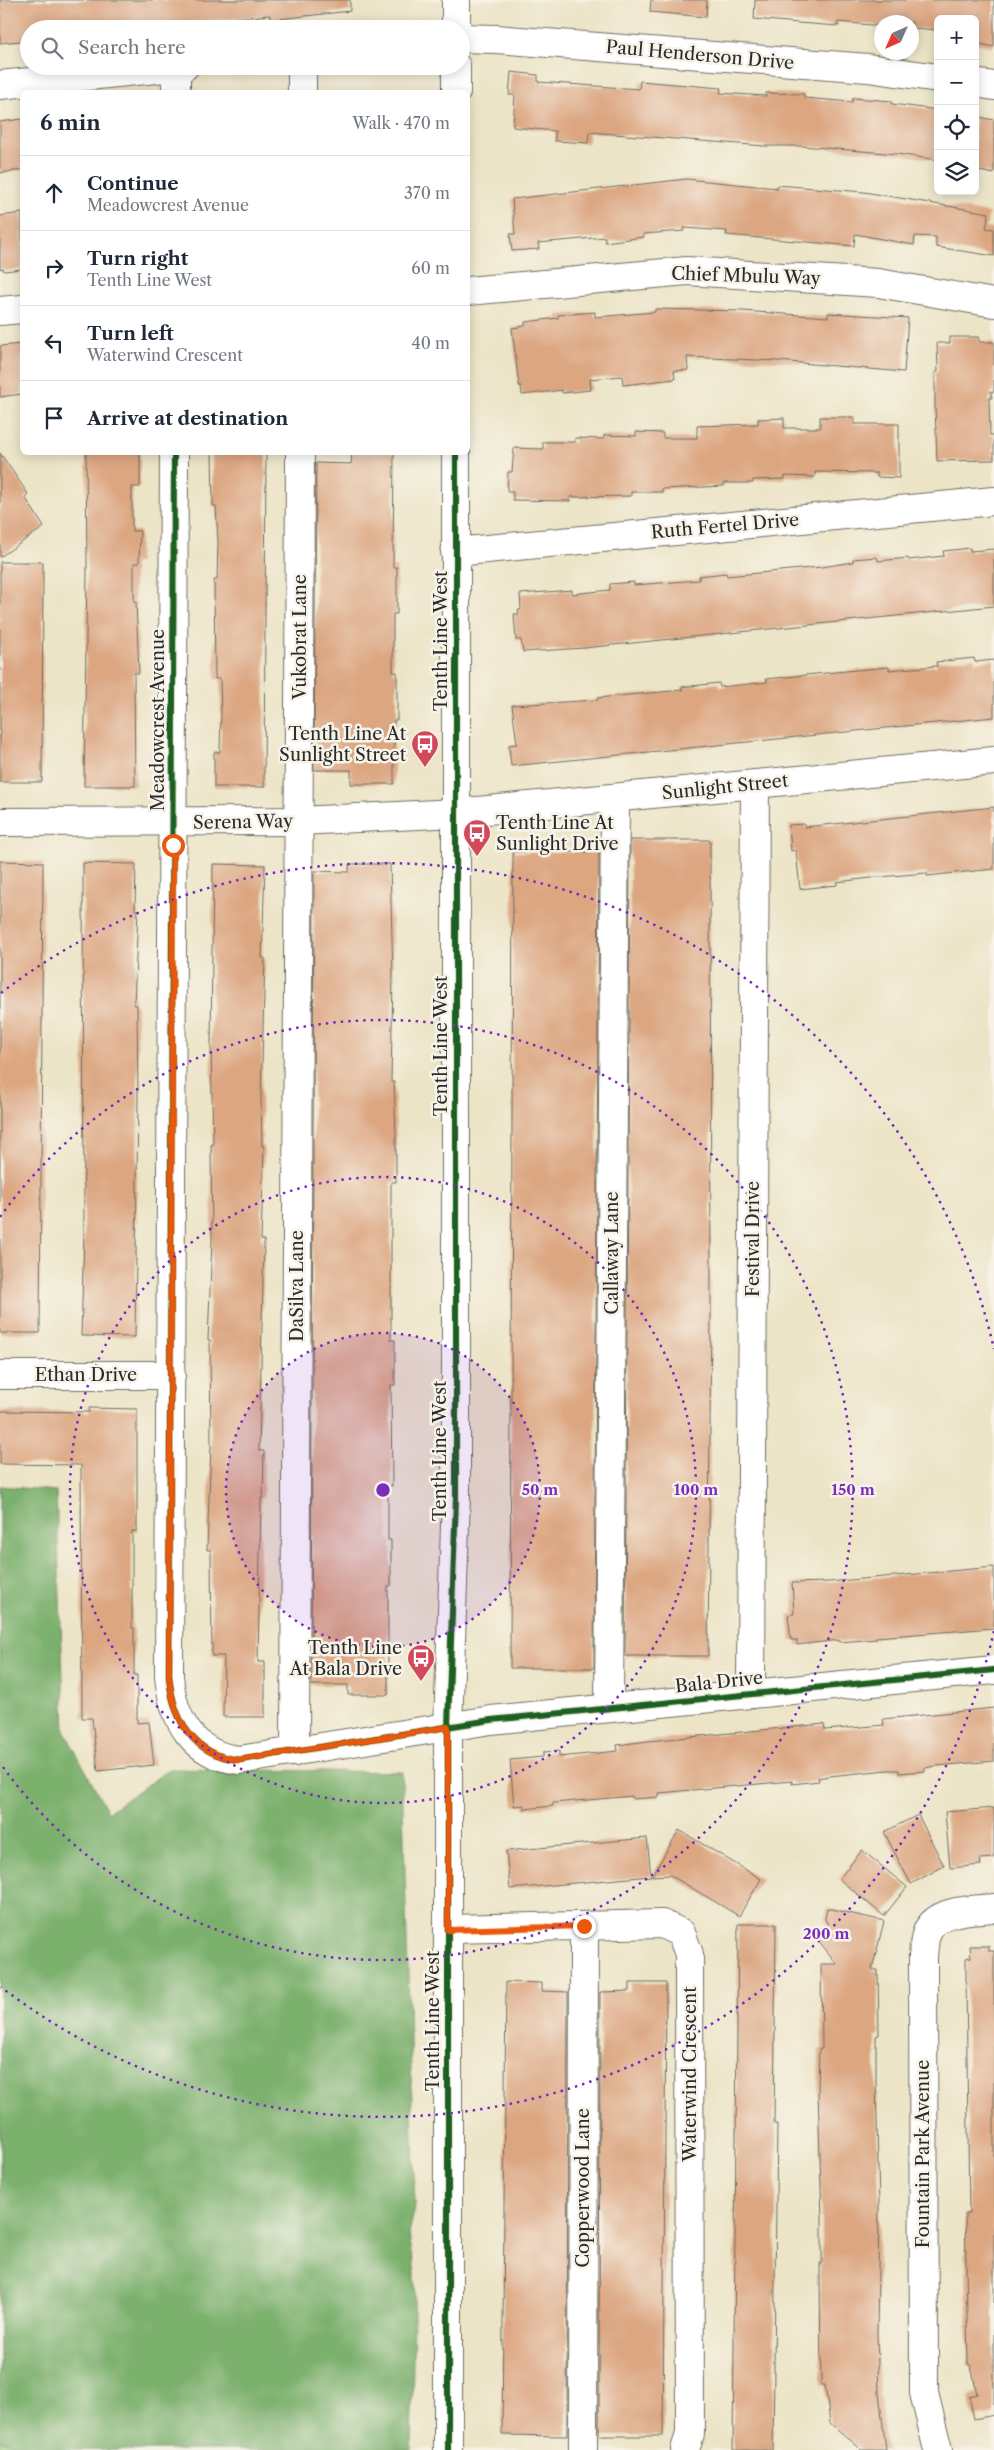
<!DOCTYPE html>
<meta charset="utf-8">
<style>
body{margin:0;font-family:"Libre Caslon Text",serif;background:#f2f2f3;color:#1f2937}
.controls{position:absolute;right:15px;top:15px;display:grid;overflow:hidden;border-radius:8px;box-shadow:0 2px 12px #0003}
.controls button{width:45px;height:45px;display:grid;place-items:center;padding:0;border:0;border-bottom:1px solid #e0e1e3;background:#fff;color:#1f2937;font:25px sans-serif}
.compass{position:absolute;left:874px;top:15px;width:45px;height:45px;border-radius:50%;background:#fff;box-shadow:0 2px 12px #0003;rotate:225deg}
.stop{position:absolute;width:15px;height:15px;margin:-11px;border:4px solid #ea580c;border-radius:50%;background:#fff}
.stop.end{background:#ea580c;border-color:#fff;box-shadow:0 1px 5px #0008}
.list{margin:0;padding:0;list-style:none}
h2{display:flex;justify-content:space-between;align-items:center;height:65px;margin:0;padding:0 20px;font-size:21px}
h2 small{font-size:16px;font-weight:400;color:#747a83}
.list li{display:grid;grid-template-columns:32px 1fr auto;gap:15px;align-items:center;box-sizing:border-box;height:75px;padding:0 20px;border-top:1px solid #e0e1e3}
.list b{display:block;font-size:19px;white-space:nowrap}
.list p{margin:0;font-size:16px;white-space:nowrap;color:#747a83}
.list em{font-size:16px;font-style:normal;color:#747a83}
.icon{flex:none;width:28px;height:28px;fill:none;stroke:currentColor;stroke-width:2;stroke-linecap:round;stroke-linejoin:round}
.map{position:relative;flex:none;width:994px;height:2450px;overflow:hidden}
.search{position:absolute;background:#fff;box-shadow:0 2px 12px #0003;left:20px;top:20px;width:450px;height:55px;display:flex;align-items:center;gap:12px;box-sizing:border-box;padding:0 18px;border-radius:28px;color:#747a83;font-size:19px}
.panel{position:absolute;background:#fff;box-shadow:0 2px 12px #0003;left:20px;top:90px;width:450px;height:365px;border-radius:8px}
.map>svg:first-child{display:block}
.green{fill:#9acd7e;stroke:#627c54}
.forest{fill:#7bb06d;stroke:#536e4c}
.building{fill:#dca681}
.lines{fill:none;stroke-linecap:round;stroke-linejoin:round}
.minor-casing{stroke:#6f6c61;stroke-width:30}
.minor{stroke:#fff;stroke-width:28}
.cycleway-casing{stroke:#f7f3e8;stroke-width:9}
.cycleway{stroke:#1b5e20;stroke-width:6}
.route{stroke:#ea580c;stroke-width:6}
.ring{fill:none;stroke:#7b2cbf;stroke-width:2.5;stroke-dasharray:2.5 5}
.labels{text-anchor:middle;stroke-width:5;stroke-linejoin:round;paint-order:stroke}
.street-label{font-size:18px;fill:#2b2b2b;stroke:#f7f3e8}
.poi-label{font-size:18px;fill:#2b2b2b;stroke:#f7f3e8;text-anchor:end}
.centre{fill:#7b2cbf;stroke:#f7f3e8;stroke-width:2.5}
.ring-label{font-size:15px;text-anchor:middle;font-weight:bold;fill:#7b2cbf;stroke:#f7f3e8;stroke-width:5;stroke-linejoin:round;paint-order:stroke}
</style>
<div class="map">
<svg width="994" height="2450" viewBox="0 0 994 2450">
<rect width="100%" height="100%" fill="#f7f3e8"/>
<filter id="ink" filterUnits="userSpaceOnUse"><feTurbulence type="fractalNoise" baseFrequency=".02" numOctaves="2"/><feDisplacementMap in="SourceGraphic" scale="10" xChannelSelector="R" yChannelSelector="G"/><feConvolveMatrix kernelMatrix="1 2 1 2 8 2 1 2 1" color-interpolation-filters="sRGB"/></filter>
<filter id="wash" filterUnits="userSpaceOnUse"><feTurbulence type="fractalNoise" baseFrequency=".0096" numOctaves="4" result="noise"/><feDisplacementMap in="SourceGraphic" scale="20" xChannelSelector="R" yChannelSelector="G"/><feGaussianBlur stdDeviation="1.12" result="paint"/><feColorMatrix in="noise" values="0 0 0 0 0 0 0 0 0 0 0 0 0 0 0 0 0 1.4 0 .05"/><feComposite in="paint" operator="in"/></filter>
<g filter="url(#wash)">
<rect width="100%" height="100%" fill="#ece4c6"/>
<polygon class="green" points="0,2440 34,2450 0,2450"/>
<polygon class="forest" points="0,1486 56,1491 65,1732 108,1812 170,1769 402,1772 415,2206 409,2234 415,2274 411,2450 34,2450 0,2440"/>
<g id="blocks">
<g class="building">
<polygon points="0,0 350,0 350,11 270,20 270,15 183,23 183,26 154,29 29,29 29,40 0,43"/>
<polygon points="651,0 707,0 706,17 650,12"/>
<polygon points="755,0 994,0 994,47 975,43 975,19 938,19 938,30 912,28 912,22 882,22 882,26 838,22 838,26 798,23 754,19"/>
<polygon points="511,72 538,75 538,82 639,89 640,81 721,88 720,93 766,96 766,93 804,94 804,98 852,102 853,98 892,101 892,104 938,110 938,160 897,154 802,146 764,146 589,132 588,143 555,141 555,131 513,127 515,95 509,95"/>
<polygon points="975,116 994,120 994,174 975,170"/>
<polygon points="22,119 22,170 0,173 0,122"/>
<polygon points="686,179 777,188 777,185 864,192 989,213 986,228 994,229 994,256 936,247 936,237 915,236 914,245 855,234 854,246 726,235 727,231 684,228 684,231 643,234 644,237 605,242 605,237 538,243 539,249 512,251 510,234 515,234 512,199"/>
<polygon points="22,213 22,269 4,271 3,268 0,269 0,216"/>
<polygon points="655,309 742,311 828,317 828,313 908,318 904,372 778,361 687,357 688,370 674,371 675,379 623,385 622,376 590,379 591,390 562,393 562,390 522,395 521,386 519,386 512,328 525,326 525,322 558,318 558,315 595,312 595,317 655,312"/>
<polygon points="950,337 979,337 979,342 994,342 994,392 991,391 992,398 989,398 990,435 994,435 994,460 937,461 935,405 935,372 938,372 937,343 950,343"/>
<polygon points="22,344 22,394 0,397 0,346"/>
<polygon points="820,417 854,417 854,424 899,424 899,478 877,477 877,473 815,472 815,477 785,476 785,479 753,480 753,483 724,483 724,486 662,489 662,492 631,492 631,496 570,497 570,501 513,500 513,492 507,492 508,472 512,472 514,448 543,449 543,442 575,442 575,438 604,439 604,435 636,436 636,432 663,433 663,438 697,438 697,426 758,424 758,419 784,418 784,428 820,428"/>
<polygon points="86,452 140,452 140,487 132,487 132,531 140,531 139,563 134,563 134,602 136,602 139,673 134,673 135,786 84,786 87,567"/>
<polygon points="212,452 266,452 264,787 214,787 214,752 220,752 221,713 220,679 215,679 214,580 217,580 218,542 216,506 213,506"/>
<polygon points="352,452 394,452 393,567 397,567 397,614 393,614 393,672 397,672 397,720 394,720 394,784 351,784 351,770 314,770 316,463 351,464"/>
<polygon points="0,453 28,494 25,497 44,527 0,557"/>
<polygon points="970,548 970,551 994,549 994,606 584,648 523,652 521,640 516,640 514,614 519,614 518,610 521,610 520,594 572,590 572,594 610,590 610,584 634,582 634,585 699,580 699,576 726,573 727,576 822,567 853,562 853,559 877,557 878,561 908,558 909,560 944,556 943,551"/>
<polygon points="0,562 43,562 42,782 0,782"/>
<polygon points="974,658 975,662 994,660 994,717 511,766 509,745 517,744 512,705 598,700 597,698 682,690 682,687 719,683 720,687 767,682 766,679 846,671 889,667 889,670 937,666 936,662"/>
<polygon points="994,807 994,869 927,876 927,873 879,877 837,882 837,885 800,889 796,850 791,851 789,825 804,824 805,827"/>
<polygon points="630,840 710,840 711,1314 708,1656 625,1656"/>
<polygon points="513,852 599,852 594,1668 510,1668"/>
<polygon points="0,861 43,862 40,1333 0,1333"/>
<polygon points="83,863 136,864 135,910 138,910 134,1005 137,1005 138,1100 135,1337 81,1336 84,1234"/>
<polygon points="213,864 265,865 262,958 265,958 261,1099 262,1146 264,1146 261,1240 264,1240 259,1451 264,1451 263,1498 261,1498 258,1662 265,1662 265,1717 223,1717 224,1656 212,1656 211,1550 207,1550 211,1445 210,1340 208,1340 212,1240 211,1145 213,1145 211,1046"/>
<polygon points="349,864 390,864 393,975 391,1082 394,1082 396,1135 396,1182 391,1182 391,1340 395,1340 395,1385 391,1385 392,1486 388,1486 388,1540 391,1540 391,1586 388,1586 388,1695 348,1695 348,1685 311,1685 314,871 349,872"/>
<polygon points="89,1408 137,1409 137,1531 132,1531 132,1628 134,1628 134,1675 137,1675 137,1723 149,1722 154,1765 98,1771 92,1718 82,1718 81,1465 0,1464 0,1411 89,1412"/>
<polygon points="994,1567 994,1628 876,1637 877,1639 839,1642 839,1640 797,1645 797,1640 791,1640 788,1615 794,1614 792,1583 828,1582"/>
<polygon points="994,1708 994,1761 936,1766 925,1768 925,1771 911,1772 899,1773 899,1770 888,1770 829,1776 818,1778 819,1781 792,1784 792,1781 659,1793 659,1797 633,1799 632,1796 622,1797 553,1803 553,1806 524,1809 524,1805 514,1806 510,1760 543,1757 543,1752 559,1751 559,1757 618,1751 617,1745 648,1741 824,1724 825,1730 861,1727 884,1725 883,1719"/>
<polygon points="994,1808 994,1858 980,1859 981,1865 950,1868 945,1812"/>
<polygon points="918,1815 944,1866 911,1884 884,1832"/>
<polygon points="679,1830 761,1879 739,1916 670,1875 652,1876"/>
<polygon points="647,1838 651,1876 510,1889 506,1851"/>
<polygon points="862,1850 907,1887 884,1916 839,1879"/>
<polygon points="827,1908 884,1921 872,1970 878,1970 879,2035 876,2036 876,2078 879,2207 877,2335 879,2393 886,2450 862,2450 830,2423 825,2385 821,2385 820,2263 822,2263 822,2220 818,2091 819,2049 822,2049 821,1964 837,1964 819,1941 821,1933 830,1929 825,1919"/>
<polygon points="738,1924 776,1924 774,2124 777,2124 773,2450 733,2450"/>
<polygon points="970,1946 989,1946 989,1951 994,1951 994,2415 974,2419 969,2396 977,2394 971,2365 968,2365 965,2214 969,2214 966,1978 966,1958 971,1957"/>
<polygon points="506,1982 542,1983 542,1991 568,1992 567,2436 502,2435"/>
<polygon points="630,1983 666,1983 663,2436 599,2436 600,1992 630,1991"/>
</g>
</g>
</g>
<g filter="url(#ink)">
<use href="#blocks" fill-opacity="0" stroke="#6f6c61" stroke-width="1"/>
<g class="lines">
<g class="minor-casing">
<g id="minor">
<polyline points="456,29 456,0"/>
<polyline points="461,38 496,39 868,68 938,78"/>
<polyline points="456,66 456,92"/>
<polyline points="975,83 994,86"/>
<polyline points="0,85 185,66"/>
<polyline points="176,92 176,67"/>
<polyline points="302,92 302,66"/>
<polyline points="468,291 687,271 878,283 994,303"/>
<polyline points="0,311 22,309"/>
<path d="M174 452 169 1676C173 1720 193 1755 239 1760L491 1720 994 1670"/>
<polyline points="455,552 994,501"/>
<polyline points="0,822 299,821 456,813 994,761"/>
<polyline points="0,1375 171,1375"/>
<polyline points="751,1694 755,784"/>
<polyline points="609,1708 615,798"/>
<polyline points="295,1752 300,452"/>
<polyline points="449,1929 662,1924 681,1933 689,1954 690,2434 685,2450"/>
<polyline points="448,2450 448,1727 456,1497 456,452"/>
<polyline points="583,2450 584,1926"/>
<path d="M938 2450 924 2393 923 1956C924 1948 924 1939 927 1932 936 1909 973 1910 994 1908"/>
</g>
</g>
<use href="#minor" class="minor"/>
<g class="cycleway-casing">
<g id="cycleway">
<path d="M174 452 169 1676C173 1720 193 1755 239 1760L491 1720 994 1670"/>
<polyline points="448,2450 448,1727 456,1497 456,452"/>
</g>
</g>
<use href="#cycleway" class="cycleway"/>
</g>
</g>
<g class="lines" filter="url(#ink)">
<path class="route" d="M173 845 169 1676C173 1720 193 1755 239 1760L448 1727V1930L584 1926"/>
</g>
<circle cx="383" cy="1490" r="157" fill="#7b2cbf" fill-opacity=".12"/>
<g class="ring">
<circle cx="383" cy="1490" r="157"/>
<circle cx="383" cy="1490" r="313"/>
<path d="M0 1217A470 470 0 1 1 0 1763"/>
<path d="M994 1631A627 627 0 0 1 1 1987M1 993A627 627 0 0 1 994 1349"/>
</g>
<defs>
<g id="bus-pin" transform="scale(1.4375)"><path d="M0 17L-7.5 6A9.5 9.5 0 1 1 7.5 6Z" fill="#d1495b" stroke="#f7f3e8"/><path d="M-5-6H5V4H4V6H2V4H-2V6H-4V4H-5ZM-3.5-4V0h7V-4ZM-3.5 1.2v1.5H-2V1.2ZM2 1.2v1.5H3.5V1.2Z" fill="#fff"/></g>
</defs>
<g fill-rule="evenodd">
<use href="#bus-pin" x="425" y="744"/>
<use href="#bus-pin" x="477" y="833"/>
<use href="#bus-pin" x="421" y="1658"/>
</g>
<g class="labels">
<g class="street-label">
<text transform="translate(700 55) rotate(5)" y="6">Paul Henderson Drive</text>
<text transform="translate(746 276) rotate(2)" y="6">Chief Mbulu Way</text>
<text transform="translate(725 526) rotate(-5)" y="6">Ruth Fertel Drive</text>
<text transform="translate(300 637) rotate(-90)" y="6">Vukobrat Lane</text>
<text transform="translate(441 641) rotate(-90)" y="6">Tenth Line West</text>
<text transform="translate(158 720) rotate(-90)" y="6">Meadowcrest Avenue</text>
<text transform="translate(725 787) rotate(-6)" y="6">Sunlight Street</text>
<text transform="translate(243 822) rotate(-1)" y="6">Serena Way</text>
<text transform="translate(441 1046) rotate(-90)" y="6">Tenth Line West</text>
<text transform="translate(753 1239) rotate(-90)" y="6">Festival Drive</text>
<text transform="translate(612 1253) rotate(-90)" y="6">Callaway Lane</text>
<text transform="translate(297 1286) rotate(-90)" y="6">DaSilva Lane</text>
<text x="86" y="1381">Ethan Drive</text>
<text transform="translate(440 1451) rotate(-90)" y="6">Tenth Line West</text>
<text transform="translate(719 1682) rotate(-6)" y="6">Bala Drive</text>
<text transform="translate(433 2021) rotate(-90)" y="6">Tenth Line West</text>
<text transform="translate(690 2074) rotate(-90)" y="6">Waterwind Crescent</text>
<text transform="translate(923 2154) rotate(-90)" y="6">Fountain Park Avenue</text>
<text transform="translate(583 2188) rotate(-90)" y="6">Copperwood Lane</text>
</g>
<g class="poi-label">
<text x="406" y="740">Tenth Line At<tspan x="406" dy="21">Sunlight Street</tspan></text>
<text x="496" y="829" text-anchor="start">Tenth Line At<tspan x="496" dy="21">Sunlight Drive</tspan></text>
<text x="402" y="1654">Tenth Line<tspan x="402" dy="21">At Bala Drive</tspan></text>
</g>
</g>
<circle cx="383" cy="1490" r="8" class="centre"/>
<g class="ring-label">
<text x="540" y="1495">50 m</text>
<text x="696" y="1495">100 m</text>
<text x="853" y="1495">150 m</text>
<text x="826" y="1939">200 m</text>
</g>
</svg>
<div class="controls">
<button>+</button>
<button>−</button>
<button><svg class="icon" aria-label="locate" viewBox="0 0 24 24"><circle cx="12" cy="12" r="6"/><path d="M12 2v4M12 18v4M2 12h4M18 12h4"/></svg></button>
<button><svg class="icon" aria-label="layers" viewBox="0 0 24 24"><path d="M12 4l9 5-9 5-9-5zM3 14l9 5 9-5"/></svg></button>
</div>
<svg class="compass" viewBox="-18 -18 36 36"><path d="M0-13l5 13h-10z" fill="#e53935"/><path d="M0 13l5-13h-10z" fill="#747a83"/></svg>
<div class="stop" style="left:173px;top:845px"></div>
<div class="stop end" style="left:584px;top:1926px"></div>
<div class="search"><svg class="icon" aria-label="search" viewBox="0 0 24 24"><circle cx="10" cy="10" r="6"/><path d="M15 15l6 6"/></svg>Search here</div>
<section class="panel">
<h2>6 min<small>Walk · 470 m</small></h2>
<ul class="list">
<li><svg class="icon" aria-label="ahead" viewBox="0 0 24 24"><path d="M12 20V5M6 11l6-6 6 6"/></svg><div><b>Continue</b><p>Meadowcrest Avenue</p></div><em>370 m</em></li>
<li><svg class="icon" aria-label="right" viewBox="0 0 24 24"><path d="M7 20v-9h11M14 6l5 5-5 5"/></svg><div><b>Turn right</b><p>Tenth Line West</p></div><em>60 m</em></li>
<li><svg class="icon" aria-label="left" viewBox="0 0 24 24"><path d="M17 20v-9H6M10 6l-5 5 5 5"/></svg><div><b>Turn left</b><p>Waterwind Crescent</p></div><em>40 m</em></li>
<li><svg class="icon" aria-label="arrive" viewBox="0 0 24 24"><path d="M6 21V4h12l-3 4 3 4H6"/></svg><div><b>Arrive at destination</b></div></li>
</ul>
</section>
</div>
